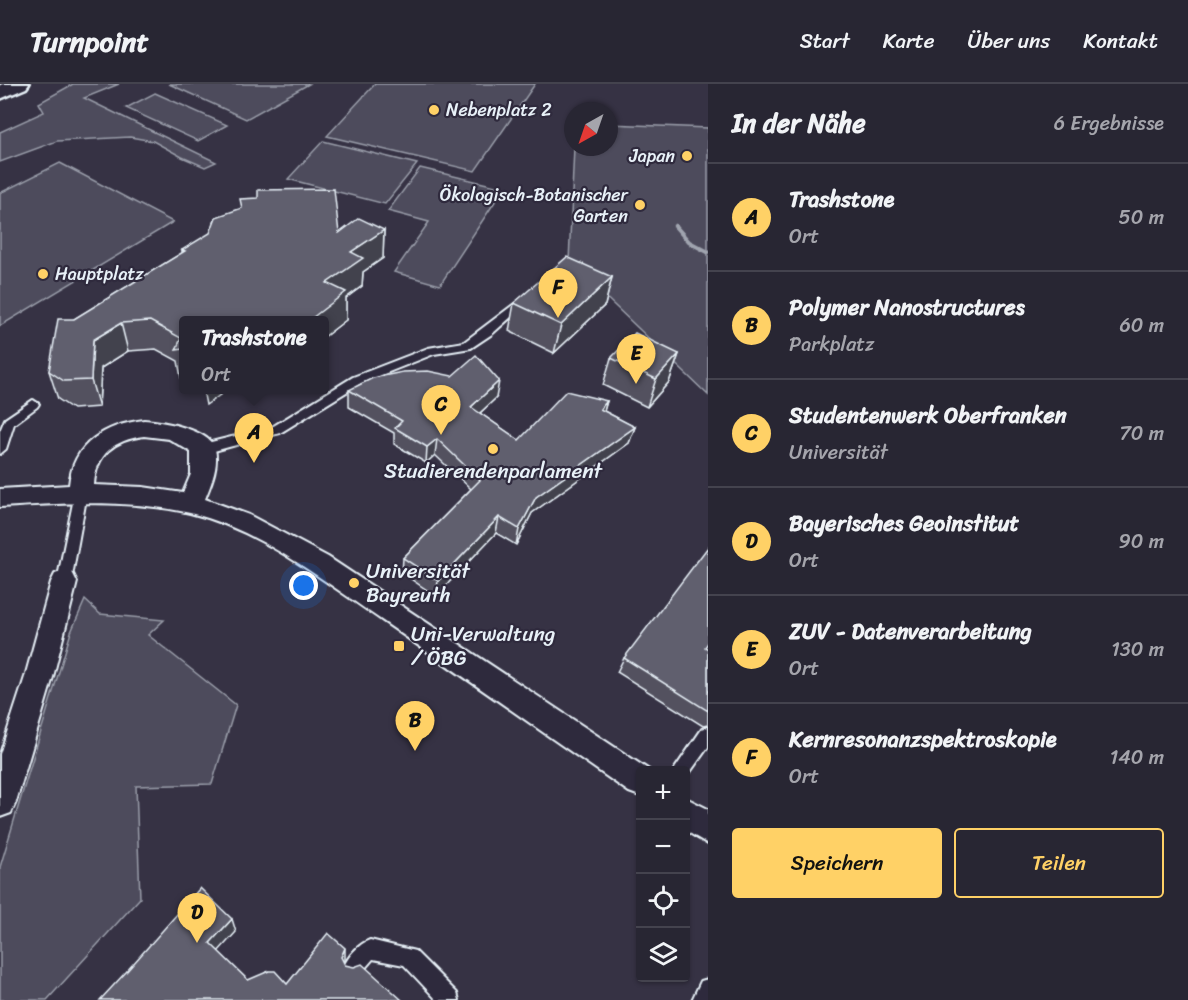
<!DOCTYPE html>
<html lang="de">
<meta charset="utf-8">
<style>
body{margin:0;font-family:Sriracha,sans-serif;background:#34323f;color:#f1f3f6}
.controls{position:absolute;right:18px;bottom:18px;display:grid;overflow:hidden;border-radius:6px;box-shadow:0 2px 4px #0004}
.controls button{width:54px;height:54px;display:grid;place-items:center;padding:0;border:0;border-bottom:2px solid #44434e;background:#282633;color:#f1f3f6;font:30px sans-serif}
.compass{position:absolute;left:564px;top:18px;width:54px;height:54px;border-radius:50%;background:#282633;box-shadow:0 2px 4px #0004;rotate:220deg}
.you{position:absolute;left:304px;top:502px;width:21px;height:21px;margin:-15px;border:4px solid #fff;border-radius:50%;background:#1a73e8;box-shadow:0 0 0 9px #1a73e833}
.badge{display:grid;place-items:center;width:39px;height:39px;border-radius:50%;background:#ffd166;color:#111;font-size:20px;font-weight:700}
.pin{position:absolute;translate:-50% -50px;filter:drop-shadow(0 2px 3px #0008)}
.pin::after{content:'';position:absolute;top:32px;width:21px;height:18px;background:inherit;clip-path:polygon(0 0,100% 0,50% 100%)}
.popup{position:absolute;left:179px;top:232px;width:150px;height:78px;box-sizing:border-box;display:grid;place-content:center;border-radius:6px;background:#282633;filter:drop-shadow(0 2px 4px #0005);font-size:20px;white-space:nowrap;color:#a5a5ac}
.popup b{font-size:22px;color:#f1f3f6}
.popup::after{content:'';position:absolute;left:50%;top:100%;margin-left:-12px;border:12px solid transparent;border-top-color:#282633}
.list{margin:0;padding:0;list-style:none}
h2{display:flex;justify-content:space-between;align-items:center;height:78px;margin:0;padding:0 24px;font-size:26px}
h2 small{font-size:20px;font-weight:400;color:#a5a5ac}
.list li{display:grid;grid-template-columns:39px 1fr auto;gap:18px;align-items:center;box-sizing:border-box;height:108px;padding:0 24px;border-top:2px solid #44434e}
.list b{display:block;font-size:22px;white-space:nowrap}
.list p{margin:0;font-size:20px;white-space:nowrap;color:#a5a5ac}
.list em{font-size:20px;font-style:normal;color:#a5a5ac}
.actions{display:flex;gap:12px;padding:18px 24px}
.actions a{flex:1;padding:14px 0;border:2px solid #ffd166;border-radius:6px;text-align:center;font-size:21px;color:#ffd166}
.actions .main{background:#ffd166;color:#111}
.icon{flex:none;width:33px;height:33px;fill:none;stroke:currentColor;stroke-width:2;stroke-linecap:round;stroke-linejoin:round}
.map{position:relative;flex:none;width:708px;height:916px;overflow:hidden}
header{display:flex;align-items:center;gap:36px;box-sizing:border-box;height:84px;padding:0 30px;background:#282633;border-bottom:2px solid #44434e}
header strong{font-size:28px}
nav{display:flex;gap:33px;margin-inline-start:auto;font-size:21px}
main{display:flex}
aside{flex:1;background:#282633}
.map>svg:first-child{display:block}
.green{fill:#4d4b5c;stroke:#9a9eaa;stroke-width:1.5}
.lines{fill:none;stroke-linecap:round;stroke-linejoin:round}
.stream{stroke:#a0a4af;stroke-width:4.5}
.lane-casing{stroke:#e8f1f8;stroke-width:4}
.street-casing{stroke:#e8f1f8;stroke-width:4}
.secondary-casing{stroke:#e8f1f8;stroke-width:5}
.lane{fill:#2f2a3d;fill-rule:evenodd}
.street{fill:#2f2a3d;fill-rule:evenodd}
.secondary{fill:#2f2a3d;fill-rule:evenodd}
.wall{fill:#53515f;stroke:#e8f1f8;stroke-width:1.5}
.shaded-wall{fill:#43424d;stroke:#e8f1f8;stroke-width:1.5}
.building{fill:#605e6e;stroke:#e8f1f8;stroke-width:1.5}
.poi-dot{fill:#ffd166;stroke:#2f2a3d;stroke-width:2}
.labels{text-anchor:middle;stroke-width:4.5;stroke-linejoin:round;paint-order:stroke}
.far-poi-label{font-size:18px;fill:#e8f1f8;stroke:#2f2a3d;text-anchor:start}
.poi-label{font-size:21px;fill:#e8f1f8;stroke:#2f2a3d;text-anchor:start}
</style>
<header>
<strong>Turnpoint</strong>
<nav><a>Start</a><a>Karte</a><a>Über uns</a><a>Kontakt</a></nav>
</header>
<main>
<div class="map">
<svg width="708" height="916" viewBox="0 0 708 916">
<rect width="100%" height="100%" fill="#363244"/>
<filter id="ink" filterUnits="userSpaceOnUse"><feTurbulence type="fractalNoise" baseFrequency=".0167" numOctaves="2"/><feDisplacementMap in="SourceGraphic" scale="12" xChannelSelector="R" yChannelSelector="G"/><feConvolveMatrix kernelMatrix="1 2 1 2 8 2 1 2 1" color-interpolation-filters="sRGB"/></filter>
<g filter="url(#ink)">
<g class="green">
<polygon points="73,0 119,0 84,14 216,78 205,83 182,73 153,57 130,53 57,57 0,78 0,48 44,28 39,19"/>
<polygon points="169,0 309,0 246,35"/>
<polygon points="375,0 535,0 475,87 327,52"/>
<polygon points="155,9 227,41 198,57 126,24"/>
<polygon points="609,40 708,44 708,311 569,178 574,63 609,63"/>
<polygon points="323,57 417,80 385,120 288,95"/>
<polygon points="60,79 173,138 0,242 0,109"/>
<polygon points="420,84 504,104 440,201 394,188 429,138 388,127"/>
<polygon points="85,516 100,530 164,536 148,551 236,621 212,700 136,702 140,814 47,916 0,916 0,783 71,548"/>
</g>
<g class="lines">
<polyline class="stream" points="675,142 689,158 708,168"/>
<g class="lane-casing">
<g id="lane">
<polygon points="525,212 530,215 529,217 492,250 471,264 434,270 361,299 280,349 203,370 197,365 203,360 272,343 353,293 428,264 464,258"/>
<polygon points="33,316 39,320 37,323 14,340 6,365 0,370 0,347 5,335"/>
<polygon points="81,404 87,409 71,498 69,502 59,502 57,498 75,409"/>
<polygon points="708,643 708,663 688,691 686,692 686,686 674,686 702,645"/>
<path d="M370 856 415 867 457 909 459 916H437L404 881 373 875 360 890 353 892 346 890 344 883C348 872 359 860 370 856Z"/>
<polygon points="708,895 708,916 692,916 701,897"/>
</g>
</g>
<g class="street-casing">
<g id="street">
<path d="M144 336C161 337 209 345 215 365 219 382 211 400 205 415L249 431 328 473 649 686H640V712L629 708C547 651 466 594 383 537 324 497 261 446 190 429 128 415 63 419 0 423V405L69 401C73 359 105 341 144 336ZM144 352 169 355 191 368V390L183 409 143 403 94 401C96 370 114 356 144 352Z"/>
<polygon points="64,487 73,490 77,498 53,593 16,718 11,729 0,733 0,670 25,593 51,498 55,490"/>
<polygon points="686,714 708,725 708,760 686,747"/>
</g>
</g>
<g class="secondary-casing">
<polygon id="secondary" points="3,0 29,0 26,4 0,15 0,1"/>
</g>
<use href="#lane" class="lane"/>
<use href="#street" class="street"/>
<use href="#secondary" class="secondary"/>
</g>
<g class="wall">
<polygon points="384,146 383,174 363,188 362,202 346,214 346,236 324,253 324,237 183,237 183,294 181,294 178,277 156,265 128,267 101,284 99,323 73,325 58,315 49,287 74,235 182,169 182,166 339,149"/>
<polygon points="612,193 605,221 554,269 509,247 514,219"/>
<polygon points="679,270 669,298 647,323 603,301 611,274"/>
<polygon points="349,306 496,314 480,329 519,356 607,317 604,327 635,343 629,359 532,429 516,461 496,449 436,512 402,489 403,474 471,405 435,371 426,379 394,360 394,349 349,323"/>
<polygon points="706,564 708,565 708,641 703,642 617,588 624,574"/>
</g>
<g class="shaded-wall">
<polygon points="384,146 383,174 363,188 362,202 346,214 346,236 324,253 324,237 308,237 327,199 351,168"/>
<polygon points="612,193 605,221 554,269 561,241"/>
<polygon points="121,239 128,267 101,284 99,323 91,296 93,256"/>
<polygon points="679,270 669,298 647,323 656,295"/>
<polygon points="499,297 496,314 469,339 471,323"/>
<polygon points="203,306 227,306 206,321"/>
<polygon points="607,317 602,333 600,325"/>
<polygon points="635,343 629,359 532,429 516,461 519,445 536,413"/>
<polygon points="437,355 435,371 426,379 427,363"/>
<polygon points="499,433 496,449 436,512 438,497"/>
<polygon points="232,835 236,848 216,870 210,859"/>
<polygon points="345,864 345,876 342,884 341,873"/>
</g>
<g class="building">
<polygon points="334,105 339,149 359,134 384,146 351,168 363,174 327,199 346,208 308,237 183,237 183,265 176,266 181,254 150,237 121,239 93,256 91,296 64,297 49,287 58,235 74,235 185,167 182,166 210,149 216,133 242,124 240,115 258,114 258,106"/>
<polygon points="567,173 612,193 561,241 514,219"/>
<polygon points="635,249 679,270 656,295 611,274"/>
<polygon points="476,271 499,297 471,323 519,356 566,307 607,317 600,325 635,343 536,413 519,445 499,433 438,497 403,474 480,396 437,355 427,363 395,344 402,337 349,306 373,294 403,288 428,287 452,292"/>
<polygon points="708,463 708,559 705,563 708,565 708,627 624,574"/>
<polygon points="200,804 232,835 210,859 248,896 269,887 275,887 287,900 328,849 345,864 341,873 345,881 354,883 362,880 402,916 100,916 126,888"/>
</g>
</g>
<g class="poi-dot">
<circle cx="434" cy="26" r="6"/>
<circle cx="687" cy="72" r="6"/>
<circle cx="640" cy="121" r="6"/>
<circle cx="43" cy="190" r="6"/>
<circle cx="493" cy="365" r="6"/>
<circle cx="354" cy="499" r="6"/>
<rect x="393" y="556" width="12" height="12" rx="3"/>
</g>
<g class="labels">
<g class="far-poi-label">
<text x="446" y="32">Nebenplatz 2</text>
<text x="675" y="78" text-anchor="end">Japan</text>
<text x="628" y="117" text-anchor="end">Ökologisch-Botanischer<tspan x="628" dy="21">Garten</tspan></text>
<text x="55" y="196">Hauptplatz</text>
</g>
<g class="poi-label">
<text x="493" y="394" text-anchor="middle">Studierendenparlament</text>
<text x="366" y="494">Universität<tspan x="366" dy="24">Bayreuth</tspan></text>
<text x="411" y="557">Uni-Verwaltung<tspan x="411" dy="24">/ ÖBG</tspan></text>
</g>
</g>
</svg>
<div class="controls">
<button>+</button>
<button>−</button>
<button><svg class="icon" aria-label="locate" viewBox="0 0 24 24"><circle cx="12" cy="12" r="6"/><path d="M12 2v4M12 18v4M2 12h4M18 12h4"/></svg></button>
<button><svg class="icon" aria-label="layers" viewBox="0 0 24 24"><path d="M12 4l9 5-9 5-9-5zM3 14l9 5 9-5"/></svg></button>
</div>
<svg class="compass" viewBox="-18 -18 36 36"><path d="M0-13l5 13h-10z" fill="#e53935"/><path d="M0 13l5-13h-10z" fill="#a5a5ac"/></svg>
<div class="you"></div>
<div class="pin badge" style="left:254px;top:379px">A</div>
<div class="popup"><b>Trashstone</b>Ort</div>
<div class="pin badge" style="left:415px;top:667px">B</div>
<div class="pin badge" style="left:441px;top:351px">C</div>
<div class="pin badge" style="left:197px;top:859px">D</div>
<div class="pin badge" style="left:636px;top:300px">E</div>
<div class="pin badge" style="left:558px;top:234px">F</div>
</div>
<aside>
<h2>In der Nähe<small>6 Ergebnisse</small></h2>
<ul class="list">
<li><span class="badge">A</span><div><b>Trashstone</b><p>Ort</p></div><em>50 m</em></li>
<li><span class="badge">B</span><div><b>Polymer Nanostructures</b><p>Parkplatz</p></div><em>60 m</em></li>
<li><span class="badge">C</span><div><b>Studentenwerk Oberfranken</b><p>Universität</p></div><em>70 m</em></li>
<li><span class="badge">D</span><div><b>Bayerisches Geoinstitut</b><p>Ort</p></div><em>90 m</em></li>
<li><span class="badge">E</span><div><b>ZUV - Datenverarbeitung</b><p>Ort</p></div><em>130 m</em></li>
<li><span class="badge">F</span><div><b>Kernresonanzspektroskopie</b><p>Ort</p></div><em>140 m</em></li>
</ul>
<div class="actions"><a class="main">Speichern</a><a>Teilen</a></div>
</aside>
</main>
